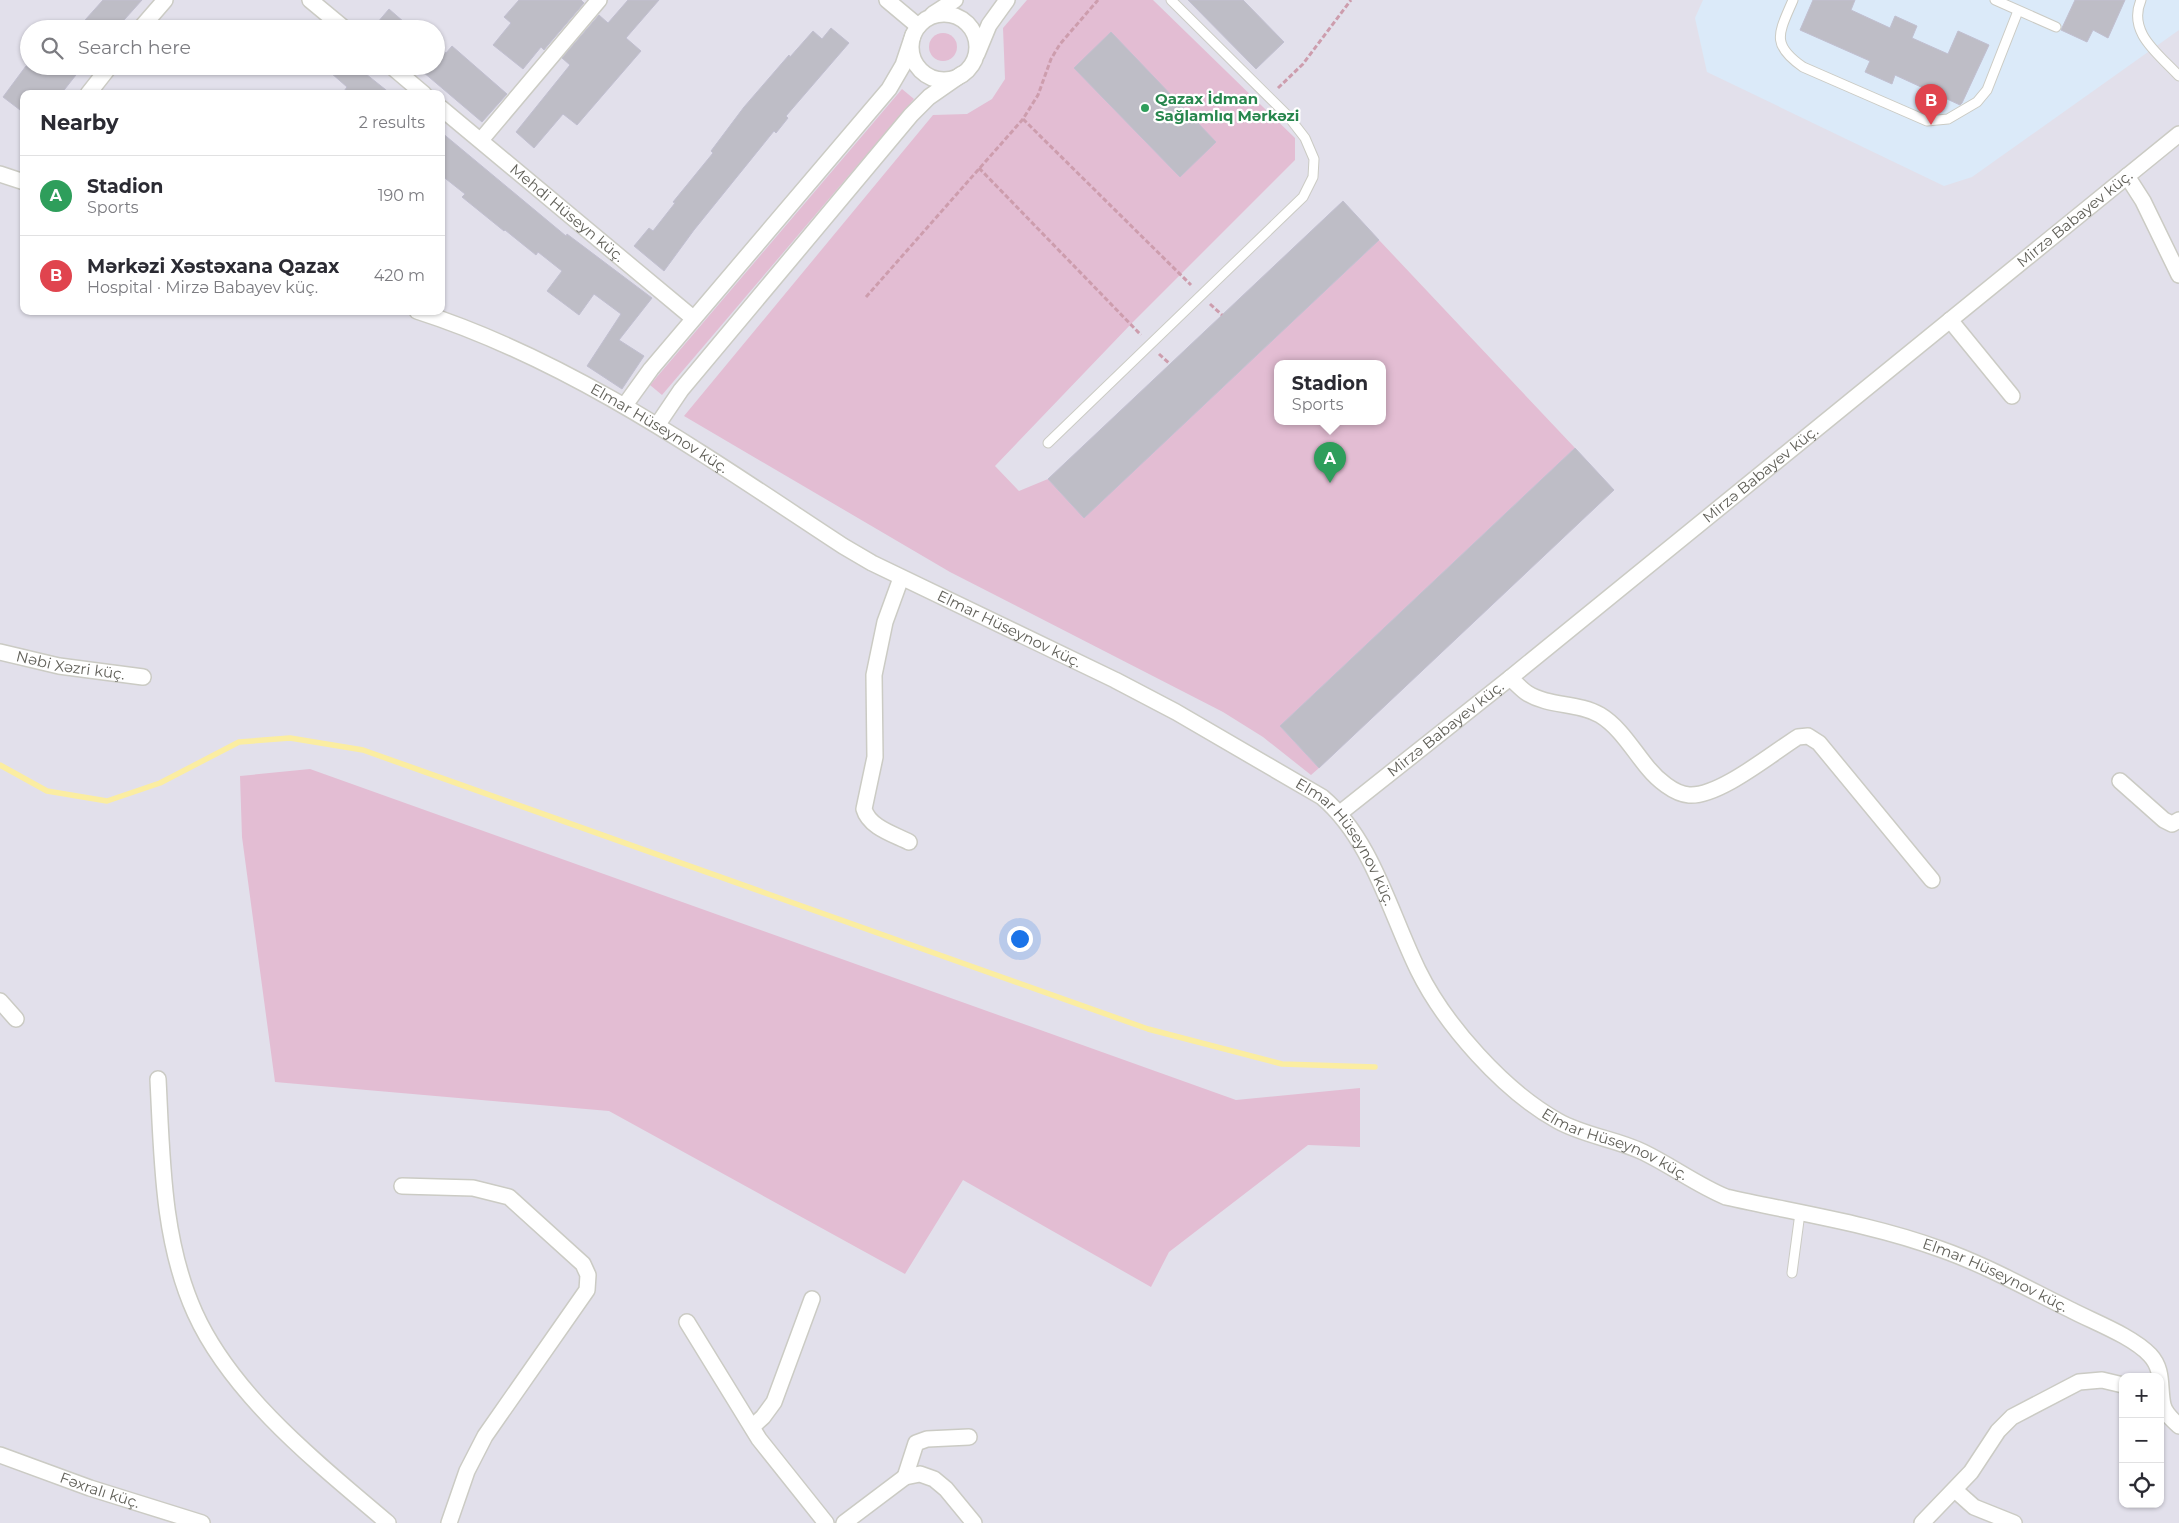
<!DOCTYPE html>
<meta charset="utf-8">
<style>
body{margin:0;font-family:Montserrat,sans-serif;background:#f2f2f3;color:#2b2b33}
.controls{position:absolute;right:15px;bottom:15px;display:grid;overflow:hidden;border-radius:10px;box-shadow:0 1px 4px #0004}
.controls button{width:45px;height:45px;display:grid;place-items:center;padding:0;border:0;border-bottom:1px solid #e1e1e2;background:#fff;color:#2b2b33;font:25px sans-serif}
.you{position:absolute;left:1019px;top:938px;width:18px;height:18px;margin:-12px;border:4px solid #fff;border-radius:50%;background:#1a73e8;box-shadow:0 0 0 8px #1a73e833}
.badge{display:grid;place-items:center;width:32px;height:32px;border-radius:50%;background:#0b8043;color:#fff;font-size:16px;font-weight:700}
.pin{position:absolute;translate:-50% -41px;filter:drop-shadow(0 1px 2px #0008)}
.pin::after{content:'';position:absolute;top:26px;width:18px;height:15px;background:inherit;clip-path:polygon(0 0,100% 0,50% 100%)}
.popup{position:absolute;left:1274px;top:360px;width:112px;height:65px;box-sizing:border-box;display:grid;place-content:center;border-radius:10px;background:#fff;filter:drop-shadow(0 1px 4px #0005);font-size:16px;white-space:nowrap;color:#7c7c81}
.popup b{font-size:19px;color:#2b2b33}
.popup::after{content:'';position:absolute;left:50%;top:100%;margin-left:-10px;border:10px solid transparent;border-top-color:#fff}
.list{margin:0;padding:0;list-style:none}
h2{display:flex;justify-content:space-between;align-items:center;height:65px;margin:0;padding:0 20px;font-size:21px}
h2 small{font-size:16px;font-weight:400;color:#7c7c81}
.list li{display:grid;grid-template-columns:32px 1fr auto;gap:15px;align-items:center;box-sizing:border-box;height:80px;padding:0 20px;border-top:1px solid #e1e1e2}
.list b{display:block;font-size:19px;white-space:nowrap}
.list p{margin:0;font-size:16px;white-space:nowrap;color:#7c7c81}
.list em{font-size:16px;font-style:normal;color:#7c7c81}
.icon{flex:none;width:28px;height:28px;fill:none;stroke:currentColor;stroke-width:2;stroke-linecap:round;stroke-linejoin:round}
.map{position:relative;flex:none;width:2179px;height:1523px;overflow:hidden}
.search{position:absolute;background:#fff;box-shadow:0 1px 4px #0004;left:20px;top:20px;width:425px;height:55px;display:flex;align-items:center;gap:12px;box-sizing:border-box;padding:0 18px;border-radius:28px;color:#7c7c81;font-size:19px}
.panel{position:absolute;background:#fff;box-shadow:0 1px 4px #0004;left:20px;top:90px;width:425px;height:225px;border-radius:10px}
.map>svg:first-child{display:block}
.medical{fill:#dbeaf9}
.green{fill:#e3bdd3;fill-rule:evenodd}
.lines{fill:none;stroke-linecap:round;stroke-linejoin:round}
.stream{stroke:#fbeda1;stroke-width:5.5}
.building{fill:#bebdc6;stroke:#c1bfd0}
.service-casing{stroke:#cbcbc4;stroke-width:11}
.minor-casing{stroke:#cbcbc4;stroke-width:18}
.path{stroke:#cd9dad;stroke-width:3;stroke-dasharray:5 2.5;stroke-linecap:butt}
.service{stroke:#fff;stroke-width:9}
.minor{stroke:#fff;stroke-width:15}
.leisure-dot{fill:#2e9e5b;stroke:#fff;stroke-width:2}
.labels{text-anchor:middle;stroke-width:4.5;stroke-linejoin:round;paint-order:stroke}
.leisure-label{font-size:15px;font-weight:bold;fill:#27864d;stroke:#fff;text-anchor:start}
.street-label{font-size:15px;fill:#616059;stroke:#fff}
</style>
<div class="map">
<svg width="2179" height="1523" viewBox="0 0 2179 1523">
<rect width="100%" height="100%" fill="#e2e0eb"/>
<polygon class="medical" points="1703,0 2179,0 2179,30 1972,177 1944,186 1707,72 1695,18"/>
<g class="green">
<path d="M1027 0H1153L1295 138V160L1131 324 995 466 1019 491 1048 479 1084 517 1379 240 1575 448 1280 726 1319 768 1311 775 1263 737 1223 712 950 572 684 416 933 115 967 114 992 99 1005 79 1003 28ZM1278 364H1382V422H1278Z"/>
<circle cx="943" cy="47" r="14"/>
<polygon points="902,89 914,99 662,395 650,385"/>
<polygon points="310,769 1236,1100 1360,1088 1360,1147 1308,1145 1169,1252 1151,1287 963,1180 905,1274 609,1111 275,1082 242,837 240,776"/>
</g>
<g class="lines">
<polyline class="stream" points="0,765 47,791 107,801 160,783 239,742 290,738 363,750 1148,1029 1282,1064 1375,1067"/>
</g>
<g class="building">
<polygon points="103,0 142,0 116,29 77,29"/>
<polygon points="519,0 581,0 584,3 548,45 544,50 541,47 523,69 493,45 511,23 504,17"/>
<polygon points="628,0 659,0 626,38 641,51 577,125 563,114 534,148 516,132 570,65 562,58 599,15 608,23"/>
<polygon points="1188,0 1243,0 1284,42 1256,69"/>
<polygon points="1813,0 1855,0 1851,10 1890,28 1895,16 1917,26 1912,38 1948,54 1958,31 1989,45 1962,103 1960,105 1895,75 1892,84 1865,72 1870,61 1800,30"/>
<polygon points="2075,0 2125,0 2108,38 2093,30 2087,42 2061,30"/>
<polygon points="389,9 412,29 372,29"/>
<polygon points="831,28 849,43 786,116 788,118 776,133 774,131 694,230 664,271 634,246 649,228 653,231 675,203 673,202 713,153 711,151 744,107 789,55 790,57 813,31 822,39"/>
<polygon points="1111,32 1216,142 1180,177 1074,68"/>
<polygon points="436,46 446,53 452,46 507,94 482,122 416,66 436,66"/>
<polygon points="26,66 83,66 61,94 24,94 24,113 3,97"/>
<polygon points="323,66 356,66 391,94 342,94 347,87"/>
<polygon points="441,132 566,236 567,234 652,298 619,340 644,356 622,389 587,366 621,314 594,294 579,315 547,291 562,271 538,252 536,255 505,230 504,231 462,197 465,194 441,175"/>
<polygon points="1343,201 1379,240 1084,518 1048,479"/>
<polygon points="1575,448 1614,490 1319,768 1280,726"/>
</g>
<g class="lines">
<g class="service-casing">
<g id="service">
<path d="M1793 0C1779 33 1770 44 1803 67L1927 121 1948 119 1977 102 1987 90 2018 11"/>
<polyline points="1995,0 2056,27"/>
<path d="M2141 0C2127 33 2159 54 2179 76"/>
<polyline points="1048,443 1303,197 1313,177 1314,159 1305,138 1288,116 1171,0"/>
<polyline points="1792,1273 1800,1213"/>
</g>
</g>
<g class="minor-casing">
<g id="minor">
<polyline points="310,0 345,29"/>
<polyline points="887,0 918,26"/>
<polyline points="933,14 955,0"/>
<circle cx="944" cy="47" r="33"/>
<polyline points="140,29 165,0"/>
<polyline points="977,54 989,25 1007,0"/>
<polyline points="391,66 424,94"/>
<polyline points="88,94 110,66"/>
<path id="s1" d="M441 108 693 318"/>
<polyline points="481,140 599,0"/>
<polyline points="0,174 24,182"/>
<polyline points="2127,176 2143,201 2179,275"/>
<path id="s2" d="M417 311C573 361 707 457 843 546L872 563 1115 680 1176 712 1322 797C1372 839 1390 913 1418 970 1445 1025 1504 1091 1558 1121 1585 1136 1616 1139 1643 1152 1672 1166 1697 1185 1726 1197 1797 1213 1872 1224 1940 1249 1986 1265 2028 1289 2071 1310 2094 1322 2132 1336 2150 1355 2164 1370 2159 1387 2163 1405 2165 1414 2173 1420 2179 1426"/>
<polyline points="1950,320 2012,396"/>
<polyline points="625,405 651,369 889,89 903,65 913,35"/>
<polyline points="658,424 681,390 911,115 929,97 962,74"/>
<path d="M901 578 885 622 874 675 875 757 864 809C869 827 893 834 909 842"/>
<path id="s3" d="M0 652 59 666 143 677"/>
<path d="M1510 678C1516 683 1521 689 1527 693 1549 707 1578 702 1600 715 1620 727 1633 750 1648 768 1657 779 1674 794 1689 795 1719 797 1771 754 1798 737L1808 736 1819 743 1932 880"/>
<polyline points="2120,781 2164,820 2172,824 2179,820"/>
<path id="s4" d="M1340 813 1510 678 2179 134"/>
<polyline points="0,1001 16,1019"/>
<path d="M158 1079C162 1157 162 1240 195 1313 233 1397 320 1465 388 1523"/>
<polyline points="402,1186 473,1188 509,1197 583,1264 588,1275 587,1290 485,1436 467,1471 449,1523"/>
<polyline points="687,1322 759,1439 826,1523"/>
<polyline points="752,1427 763,1417 774,1402 812,1299"/>
<path id="s5" d="M0 1455 90 1488 202 1523"/>
<polyline points="905,1477 916,1443 927,1439 969,1437"/>
<polyline points="1955,1490 1974,1507 2014,1523"/>
<polyline points="844,1523 905,1477 920,1474 934,1479 946,1489 974,1523"/>
<polyline points="1922,1523 1971,1472 1998,1431 2012,1417 2079,1382 2102,1380 2123,1385"/>
</g>
</g>
<g class="path">
<polyline points="1278,88 1303,64 1351,0"/>
<polyline points="1023,119 1191,285"/>
<polyline points="979,168 1141,335"/>
<polyline points="866,297 1023,119 1038,95 1051,59 1060,44 1098,0"/>
<polyline points="1210,304 1222,315"/>
<polyline points="1159,354 1170,364"/>
</g>
<use href="#service" class="service"/>
<use href="#minor" class="minor"/>
</g>
<circle class="leisure-dot" cx="1145" cy="108" r="5"/>
<g class="labels">
<g class="leisure-label">
<text x="1155" y="104">Qazax İdman<tspan x="1155" dy="17">Sağlamlıq Mərkəzi</tspan></text>
</g>
<g class="street-label">
<text dy="5" stroke="none"><textPath href="#s1" startOffset="164">Mehdi Hüseyn küç.</textPath></text>
<text dy="5" stroke="none"><textPath href="#s4" startOffset="945">Mirzə Babayev küç.</textPath></text>
<text dy="5" stroke="none"><textPath href="#s2" startOffset="270">Elmar Hüseynov küç.</textPath></text>
<text dy="5" stroke="none"><textPath href="#s4" startOffset="540">Mirzə Babayev küç.</textPath></text>
<text dy="5" stroke="none"><textPath href="#s2" startOffset="674">Elmar Hüseynov küç.</textPath></text>
<text dy="5" stroke="none"><textPath href="#s3" startOffset="72">Nəbi Xəzri küç.</textPath></text>
<text dy="5" stroke="none"><textPath href="#s4" startOffset="135">Mirzə Babayev küç.</textPath></text>
<text dy="5" stroke="none"><textPath href="#s2" startOffset="1079">Elmar Hüseynov küç.</textPath></text>
<text dy="5" stroke="none"><textPath href="#s2" startOffset="1499">Elmar Hüseynov küç.</textPath></text>
<text dy="5" stroke="none"><textPath href="#s2" startOffset="1904">Elmar Hüseynov küç.</textPath></text>
<text dy="5" stroke="none"><textPath href="#s5" startOffset="106">Fəxralı küç.</textPath></text>
</g>
</g>
</svg>
<div class="controls">
<button>+</button>
<button>−</button>
<button><svg class="icon" aria-label="locate" viewBox="0 0 24 24"><circle cx="12" cy="12" r="6"/><path d="M12 2v4M12 18v4M2 12h4M18 12h4"/></svg></button>
</div>
<div class="you"></div>
<div class="pin badge" style="left:1330px;top:483px;background:#2e9e5b">A</div>
<div class="popup"><b>Stadion</b>Sports</div>
<div class="pin badge" style="left:1931px;top:125px;background:#e0444e">B</div>
<div class="search"><svg class="icon" aria-label="search" viewBox="0 0 24 24"><circle cx="10" cy="10" r="6"/><path d="M15 15l6 6"/></svg>Search here</div>
<section class="panel">
<h2>Nearby<small>2 results</small></h2>
<ul class="list">
<li><span class="badge" style="background:#2e9e5b">A</span><div><b>Stadion</b><p>Sports</p></div><em>190 m</em></li>
<li><span class="badge" style="background:#e0444e">B</span><div><b>Mərkəzi Xəstəxana Qazax</b><p>Hospital · Mirzə Babayev küç.</p></div><em>420 m</em></li>
</ul>
</section>
</div>
